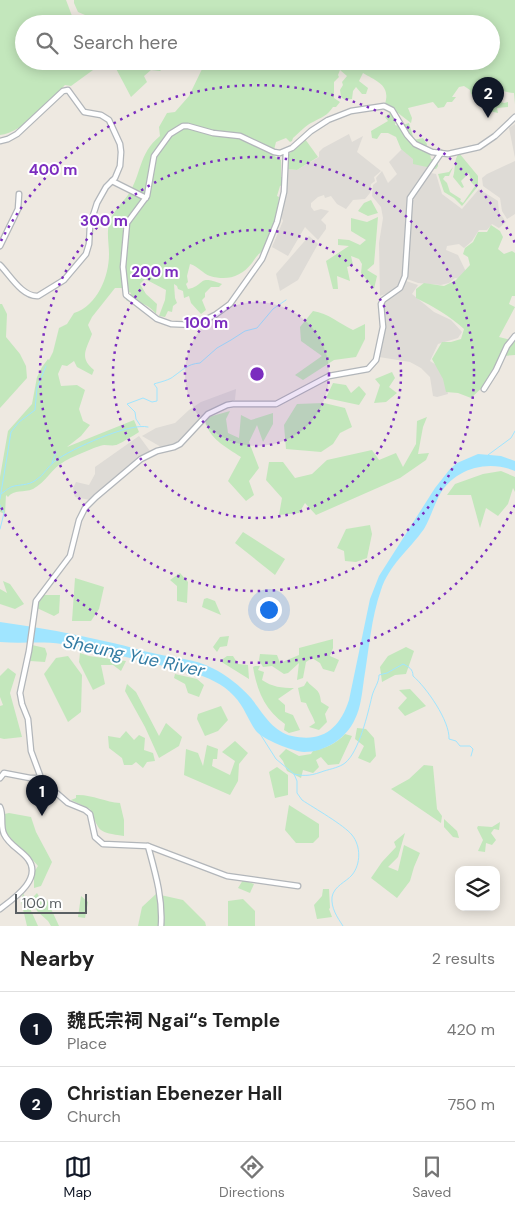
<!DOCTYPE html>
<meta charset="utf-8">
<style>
body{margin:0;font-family:"DM Sans","Noto Sans TC",sans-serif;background:#f2f2f2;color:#222}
.controls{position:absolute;right:15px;bottom:15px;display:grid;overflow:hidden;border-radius:10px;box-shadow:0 2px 12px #0003}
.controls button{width:45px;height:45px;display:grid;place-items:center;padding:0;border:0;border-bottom:1px solid #e0e0e0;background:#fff;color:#222;font:25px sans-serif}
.scale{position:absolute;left:15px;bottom:12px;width:72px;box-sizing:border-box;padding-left:5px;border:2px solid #5a5f63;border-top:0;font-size:14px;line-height:18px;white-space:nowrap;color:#5a5f63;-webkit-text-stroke:4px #fff;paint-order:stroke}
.you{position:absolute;left:268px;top:609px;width:18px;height:18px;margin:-12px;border:4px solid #fff;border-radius:50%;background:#1a73e8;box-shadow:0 0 0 8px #1a73e833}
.badge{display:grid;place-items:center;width:32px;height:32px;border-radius:50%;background:#111827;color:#fff;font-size:16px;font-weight:700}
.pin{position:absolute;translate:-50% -41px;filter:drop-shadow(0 1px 2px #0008)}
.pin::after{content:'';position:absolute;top:26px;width:18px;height:15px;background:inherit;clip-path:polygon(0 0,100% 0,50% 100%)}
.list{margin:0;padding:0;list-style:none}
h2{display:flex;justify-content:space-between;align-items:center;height:65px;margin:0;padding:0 20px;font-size:21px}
h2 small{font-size:16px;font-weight:400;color:#767676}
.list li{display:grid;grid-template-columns:32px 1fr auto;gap:15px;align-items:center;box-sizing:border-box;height:75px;padding:0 20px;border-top:1px solid #e0e0e0}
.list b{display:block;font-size:19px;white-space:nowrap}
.list p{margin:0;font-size:16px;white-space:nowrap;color:#767676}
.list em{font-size:16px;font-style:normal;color:#767676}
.icon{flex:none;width:28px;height:28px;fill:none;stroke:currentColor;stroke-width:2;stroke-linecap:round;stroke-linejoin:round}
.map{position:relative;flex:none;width:515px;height:926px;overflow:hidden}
.search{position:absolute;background:#fff;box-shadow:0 2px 12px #0003;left:15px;right:15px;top:15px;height:55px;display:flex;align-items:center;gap:12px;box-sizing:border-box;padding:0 18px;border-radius:28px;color:#767676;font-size:19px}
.sheet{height:215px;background:#fff}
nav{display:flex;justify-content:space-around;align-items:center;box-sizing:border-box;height:70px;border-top:1px solid #e0e0e0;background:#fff;font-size:14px;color:#767676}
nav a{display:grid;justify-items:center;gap:2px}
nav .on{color:#111827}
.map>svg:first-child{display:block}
.industrial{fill:#dedbd6}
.green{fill:#c3e7bc}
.water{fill:#a0e5ff}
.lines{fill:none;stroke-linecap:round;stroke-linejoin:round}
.stream{stroke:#a0e5ff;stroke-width:1}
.street-casing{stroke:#b2b6ba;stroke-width:7}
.street{stroke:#fff;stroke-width:4.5}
.ring{fill:none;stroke:#7b2cbf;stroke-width:2.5;stroke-dasharray:2.5 5}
.labels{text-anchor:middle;stroke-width:4;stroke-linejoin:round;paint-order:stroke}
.water-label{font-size:18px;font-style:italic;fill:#347ca3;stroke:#fff}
.centre{fill:#7b2cbf;stroke:#fff;stroke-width:2.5}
.ring-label{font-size:15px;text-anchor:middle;font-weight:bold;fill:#7b2cbf;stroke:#fff;stroke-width:4;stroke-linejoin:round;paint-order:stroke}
</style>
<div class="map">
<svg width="515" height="926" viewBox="0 0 515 926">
<rect width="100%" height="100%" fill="#eee9e1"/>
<g class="industrial">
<polygon points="515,124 515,158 509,128"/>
<polygon points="349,134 352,142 363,136 357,152 381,171 374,177 375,181 371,184 370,193 365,199 353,200 346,209 337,204 331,196 325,198 324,195 318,197 311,203 311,207 314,211 321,209 329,211 321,220 326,225 326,229 318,240 305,227 288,256 272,247 283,221 280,213 285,193 288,169 297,170 319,157 319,152 323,148"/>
<polygon points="403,148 428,167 412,189 407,205 403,274 401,283 393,291 380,296 379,243 383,218 381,207 372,196 373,185 377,182 376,178 382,171 388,183 397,174 389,162"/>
<polygon points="515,161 515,214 507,219 502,211 500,198 483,186 482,178 487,174"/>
<polygon points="431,173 436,174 442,194 462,209 479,189 498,201 499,212 506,222 499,228 492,224 487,230 479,230 472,241 464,248 459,244 447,246 446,250 458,255 468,276 465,280 455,278 449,283 441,285 418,283 407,279 411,204 416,190"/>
<polygon points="309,236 318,244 298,280 280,291 276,274"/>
<polygon points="406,281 418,285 412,294 434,312 451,320 462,332 458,338 438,344 430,361 444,370 448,394 437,397 433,396 430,377 421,368 410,362 379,357 382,305 384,301 401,289"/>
<polygon points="236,389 235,400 208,411 179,441 168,446 161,447 142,436 156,428 175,423 189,410 201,402"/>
<polygon points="139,436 150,451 90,500 75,497 73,488 76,482 89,485 95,474 95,467"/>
</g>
<g class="green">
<path d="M0 0H66L75 24H24V61H90L93 70 71 86 65 85C49 102 24 132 0 135Z"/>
<path d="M74 0H515V104L514 93C501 93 494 84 482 82L478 84 480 89 492 106 496 100 504 103 508 102V107L497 108 498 113 489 111 482 106 481 101 471 94 470 90 464 86 459 87 452 97H456L452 102H447L444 107 438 108 433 102 408 108 412 118 411 123 398 113 395 125 399 126 409 123 414 140 423 138 427 144 426 148 430 154 431 159H438V166L436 169 413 164V159L401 149 396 137 388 133H381L377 139 372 138 371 131 388 121 385 117 390 113 385 104C391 85 376 81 363 73L359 81 368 88 366 94H362L356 87 353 91 352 99 345 100 341 97 340 90 343 85 342 82 347 76 340 70 338 75 339 77 334 82V98L340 102 336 107H333C327 116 322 117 313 122 306 125 299 133 293 138L292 141 290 142 286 138 276 142 274 150 271 148 268 152 281 160V177H284L285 183 280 186 277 196 279 197 275 226 266 250C259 252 256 257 252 263 241 277 227 281 210 276 203 274 198 266 190 264L187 276 188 282 186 284 188 289C206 285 197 274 222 284L219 287H211L205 293V297L202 300 206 310 201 314 191 303 189 296 184 298 183 291 178 289 177 286 174 284 175 298 177 303 173 306 172 312 168 311 165 317 159 316 165 300 166 290 145 279 140 284 146 294 157 304 156 314C150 307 144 302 134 304L126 300 131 293 122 288H115L92 317 88 325 92 334C86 350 79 358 94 370L92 375 77 367 74 361 67 366 62 365 58 374 61 386 77 385 85 390 79 409 83 421 90 425 81 436 67 447 134 420 139 432C136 434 118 445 116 445 113 446 108 445 104 445 97 446 72 457 65 461 52 468 46 482 33 489 24 493 14 489 8 497L6 495 5 514 0 512V477L8 431 32 404 37 377 42 367 48 359 49 360 53 352 59 328 67 324 74 313C97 306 109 277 109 254 109 242 106 232 110 220 114 211 122 203 128 195 142 174 138 154 160 136L159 127 167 113 175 112 189 96 203 67 187 61H491V24H99V22L90 24 95 16 85 15 78 12 74 3Z"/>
<polygon points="112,61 170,61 160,71 151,70 144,76 147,82 131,97"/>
<polygon points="305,139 318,157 297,170 288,169 289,154"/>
<path d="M459 153 478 176V186L462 206 454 198 444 192 438 174 449 172 453 167 449 176H445L443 179 447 183 450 192 461 199 460 201 463 203 475 186 471 182 469 173 461 181 464 187 462 188 453 177C456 169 453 161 459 153Z"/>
<polygon points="371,200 378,213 368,216 358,211 364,203"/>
<polygon points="378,217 374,264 367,270 377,276 374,289 361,273 362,264 359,259 351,256 353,265 347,267 350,281 337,276 338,289 333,289 326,261 349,246 338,245 338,239 349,240 360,245 366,240 351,231 351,218 367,222"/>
<path d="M491 225 500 231 503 237 498 249 504 254 512 251 515 253V296H512L509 304 515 307 499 337 511 340 515 339V355L503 356 487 383 471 398 458 393 446 392 443 379 432 359 442 342H451L461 339 464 329C451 317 433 306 416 298V289L424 283 444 286 456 280 470 265 468 257 463 254 465 248 473 242 478 232H487Z"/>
<polygon points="0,304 2,304 7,314 6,337 20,354 26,366 27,378 0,408"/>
<path d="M313 311C328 313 340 324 353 330L365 324V339L356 357 334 360 303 380 295 375 322 356 301 341 300 327Z"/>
<polygon points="392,372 395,378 389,387 397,393 386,402 374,403 380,385 375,379"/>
<polygon points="333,383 346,385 351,393 359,386 366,394 359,405 326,398"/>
<polygon points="324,403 345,408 352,427 340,433 333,444 321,452 286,449 284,425 297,404"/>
<path d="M230 411 226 419 228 433 239 438 241 415 251 420 273 413V424L263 442 257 425 249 442 259 468 249 481 254 495 246 501 228 481 241 457C226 447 207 438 205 418Z"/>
<polygon points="427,417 423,427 418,454 429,453 426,460 400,478 316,515 305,503 299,513 279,515 282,498 266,480 269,462 283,462 295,478 312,474 327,460 372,450 379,460 396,453 403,467 416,444 417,421"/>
<polygon points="501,471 515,477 515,492 513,488 508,504 498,516 486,508 480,528 471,495 447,495 455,484 483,474"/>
<polygon points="370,525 372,534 367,558 356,562 345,561 344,551 337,548 346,529"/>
<polygon points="243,532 285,559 275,575 235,543"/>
<polygon points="180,573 188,582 187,603 177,601 177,586 170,580"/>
<polygon points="75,578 104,587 99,609 91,621 72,621"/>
<polygon points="3,581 10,584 24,604 15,609 0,604 0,589 7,593"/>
<polygon points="40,595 60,595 59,613 54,616 37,608"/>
<polygon points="207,598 215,601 221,615 202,607 204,599"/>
<polygon points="229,636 227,646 220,647 217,652 213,647 220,637"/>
<polygon points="333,639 333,648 330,656 339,660 334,672 323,669 320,663 312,658 306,662 303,678 297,680 299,663 288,673 284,674 272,666 263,667 259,660 260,654 277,655 280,663 299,655 299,648"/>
<polygon points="32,645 45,648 47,654 45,662 30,661"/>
<polygon points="406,647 414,651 406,674 395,675 382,682 380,667 388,656"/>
<polygon points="80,653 89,656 126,661 121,671 113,665 101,665 105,684 93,690 79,662"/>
<polygon points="68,656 82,675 81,712 68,722 44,674 56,658"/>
<polygon points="227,656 233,656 238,664 248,665 249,679 220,661"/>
<path d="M255 666H260L258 670 264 672 262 680C272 687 282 688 294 688L278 699 285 705V712L293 715 300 730 289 733 284 730 285 724C265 710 257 691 253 667Z"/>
<polygon points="8,668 16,674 10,693 22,737 4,739 0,738 0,706 3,705 0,697 0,676"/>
<polygon points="175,674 197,679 204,685 199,697 188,693 185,684 174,678"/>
<path d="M307 681C314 690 320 688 321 702L329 707 325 714 327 722 319 730 309 727 315 723C313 716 309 711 306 703L301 702 298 688 304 686Z"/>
<polygon points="127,684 136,692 159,736 166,723 182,737 179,746 159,758 145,727 125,691"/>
<polygon points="410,689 426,706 405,716 398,708 407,698 399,690"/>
<polygon points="221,706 228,720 218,731 205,736 197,719 198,714"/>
<polygon points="357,728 366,729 374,738 376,756 370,763 358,758 364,746 355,739"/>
<polygon points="126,731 134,740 139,735 145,738 144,750 153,753 155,761 147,762 143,768 136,762 132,765 124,765 122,758 109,748 108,736 120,738"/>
<path d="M345 734 352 736 339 764 328 765 321 757 316 760 319 767 313 773 303 770 301 778 287 771 283 761 279 756 286 749 299 756 311 754 313 751C325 748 336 744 345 734Z"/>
<polygon points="235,741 248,753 239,764 238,781 230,795 184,775 186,749 198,753 203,766 207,745 218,749 217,759 213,759 212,766 230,775 235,761 222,752"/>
<polygon points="424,765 433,766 437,809 442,816 441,823 391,789 409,779"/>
<polygon points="277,767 288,775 288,795 275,798 269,772"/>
<path d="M76 795C91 794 105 802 120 803L124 820V836C98 832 100 833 90 809L71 800 76 798Z"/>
<polygon points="289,805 319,824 319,837 313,843 296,843 285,830"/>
<path d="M9 813 31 817 36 832 52 862 41 886 34 888V872L38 866C27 852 0 835 0 815Z"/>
<polygon points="444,819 457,831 459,838 453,837 444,827"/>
<polygon points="500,822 499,830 494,829 491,833 496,840 492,845 486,843 485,852 478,851 483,840 477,828 478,826 492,827"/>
<polygon points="405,833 398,857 388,867 398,871 404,845 420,853 414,867 410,881 397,898 371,878 382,862 396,847 394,842"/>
<polygon points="243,880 254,884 250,893 238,888"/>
<polygon points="323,889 329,889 330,908 329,909 332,917 317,919 314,905 322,896"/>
<polygon points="23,893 38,926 27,926 21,901"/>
<polygon points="37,893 41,900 47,900 59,926 51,926 48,921 37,911 32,898"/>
<polygon points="156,894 183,900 205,922 206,926 138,926 142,907"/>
<polygon points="81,896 88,902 85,918 78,917"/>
<polygon points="243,899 255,911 255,926 228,926 228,901"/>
</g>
<path class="water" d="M478 454 501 456 515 461V471C487 459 452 469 438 498 433 508 430 519 424 529 409 550 389 565 381 590 371 618 369 650 364 679 362 693 361 707 355 719 346 739 325 752 304 752 292 751 264 740 256 731 248 720 244 706 234 696 222 683 208 678 192 672 148 664 106 650 62 644 42 641 21 644 0 642V622C38 627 75 634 113 643 127 646 142 651 157 654 176 658 195 659 212 668 227 675 240 686 251 698 263 713 272 731 292 736 323 743 340 728 349 700L370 599 379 576 435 488 450 469 457 463Z"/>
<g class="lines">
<g class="stream">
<path d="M140 425 136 419 135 412 127 404 143 398 152 402 157 401V388L154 384C160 382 170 380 174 376 183 370 187 364 200 363L217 348 231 340 245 331 257 328 273 309 286 300"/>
<polyline points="488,455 511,438 515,431"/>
<polyline points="52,463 56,452"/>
<path d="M1 494C4 492 7 489 11 487 19 484 28 486 36 480 44 475 48 466 55 461 71 449 130 422 148 427"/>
<polyline points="0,499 11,432 19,422 35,410 37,388 46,366"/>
<polyline points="0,505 4,513 0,529"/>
<path d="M257 729 276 759 294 774 297 781V793L302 800C314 808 344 825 352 835 361 846 361 864 352 875 346 882 334 886 332 897 331 908 337 917 343 926"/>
<path d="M294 774C306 777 313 775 324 771 331 769 340 767 345 763 359 752 368 713 372 696 374 688 379 683 379 675L387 673 403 664C409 667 413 669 413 676 426 687 450 721 449 739L456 741 460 746H470L473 749 471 756"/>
</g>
<g class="street-casing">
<g id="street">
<path d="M0 141 8 139 17 134 63 91 68 90 84 112 101 115 109 120 120 144 121 152 120 166 115 178 106 187 97 203 90 225 89 244 86 254 64 280 38 296C22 297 10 275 0 265"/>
<polyline points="286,151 284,192 277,222 262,259 230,304 215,315 195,325 171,324 157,319 126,295 123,267 127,223 147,196 154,156 170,134 183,126 188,126 213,133 240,136 274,152 280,153 292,148 311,131 328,120 351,111 384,106 392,110 407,135 415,144 432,152 448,154 479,147 495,136 515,117"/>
<polyline points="112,181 146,198"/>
<polyline points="0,246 18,209 19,194"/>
<polyline points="484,389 496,370 507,346 515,336"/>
<polyline points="0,778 4,773 30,778 41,778"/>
<path d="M0 807C4 815 0 825 4 834 9 845 21 850 28 859 43 879 13 899 0 909"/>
<path d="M148 846C155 872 163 898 161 926"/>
<polyline points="298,886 227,876 148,846 103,844 95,837 90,814 85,810 68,803 45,783 41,778 31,751 28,719 22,704 20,693 29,651 36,601 70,556 79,520 85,508 96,497 141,459 157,451 174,447 180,444 208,414 227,405 233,404 276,404 329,376 368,369 376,360 383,327 381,304 383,300 400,288 405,276 410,198 441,153"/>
</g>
</g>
<use href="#street" class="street"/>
</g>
<circle cx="257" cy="374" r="72" fill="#7b2cbf" fill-opacity=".12"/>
<g class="ring">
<circle cx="257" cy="374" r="72"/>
<circle cx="257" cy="374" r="144"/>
<circle cx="257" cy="374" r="217"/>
<path d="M515 505A289 289 0 0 1 1 507M1 241A289 289 0 0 1 515 243"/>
</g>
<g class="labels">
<g class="water-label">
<text transform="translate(134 656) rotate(12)" y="6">Sheung Yue River</text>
</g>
</g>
<circle cx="257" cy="374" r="8" class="centre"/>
<g class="ring-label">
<text x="53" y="175">400 m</text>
<text x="104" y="226">300 m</text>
<text x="155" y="277">200 m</text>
<text x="206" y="328">100 m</text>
</g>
</svg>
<div class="controls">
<button><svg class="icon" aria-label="layers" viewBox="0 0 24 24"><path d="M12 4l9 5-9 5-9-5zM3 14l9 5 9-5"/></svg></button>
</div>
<div class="scale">100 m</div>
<div class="you"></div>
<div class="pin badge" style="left:42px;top:816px">1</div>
<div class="pin badge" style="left:488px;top:118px">2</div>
<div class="search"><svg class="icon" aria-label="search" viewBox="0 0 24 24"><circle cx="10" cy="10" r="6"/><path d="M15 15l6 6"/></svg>Search here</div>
</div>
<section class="sheet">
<h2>Nearby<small>2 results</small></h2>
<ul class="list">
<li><span class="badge">1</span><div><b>魏氏宗祠 Ngai“s Temple</b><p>Place</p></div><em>420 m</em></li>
<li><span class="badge">2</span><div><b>Christian Ebenezer Hall</b><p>Church</p></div><em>750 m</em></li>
</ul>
</section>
<nav>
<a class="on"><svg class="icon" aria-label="map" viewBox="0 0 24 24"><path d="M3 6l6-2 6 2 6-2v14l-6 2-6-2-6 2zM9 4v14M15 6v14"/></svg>Map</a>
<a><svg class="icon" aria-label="directions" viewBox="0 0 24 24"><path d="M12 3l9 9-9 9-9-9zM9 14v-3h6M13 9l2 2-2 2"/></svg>Directions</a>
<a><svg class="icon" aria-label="saved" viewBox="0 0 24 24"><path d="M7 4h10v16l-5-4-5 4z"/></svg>Saved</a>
</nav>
